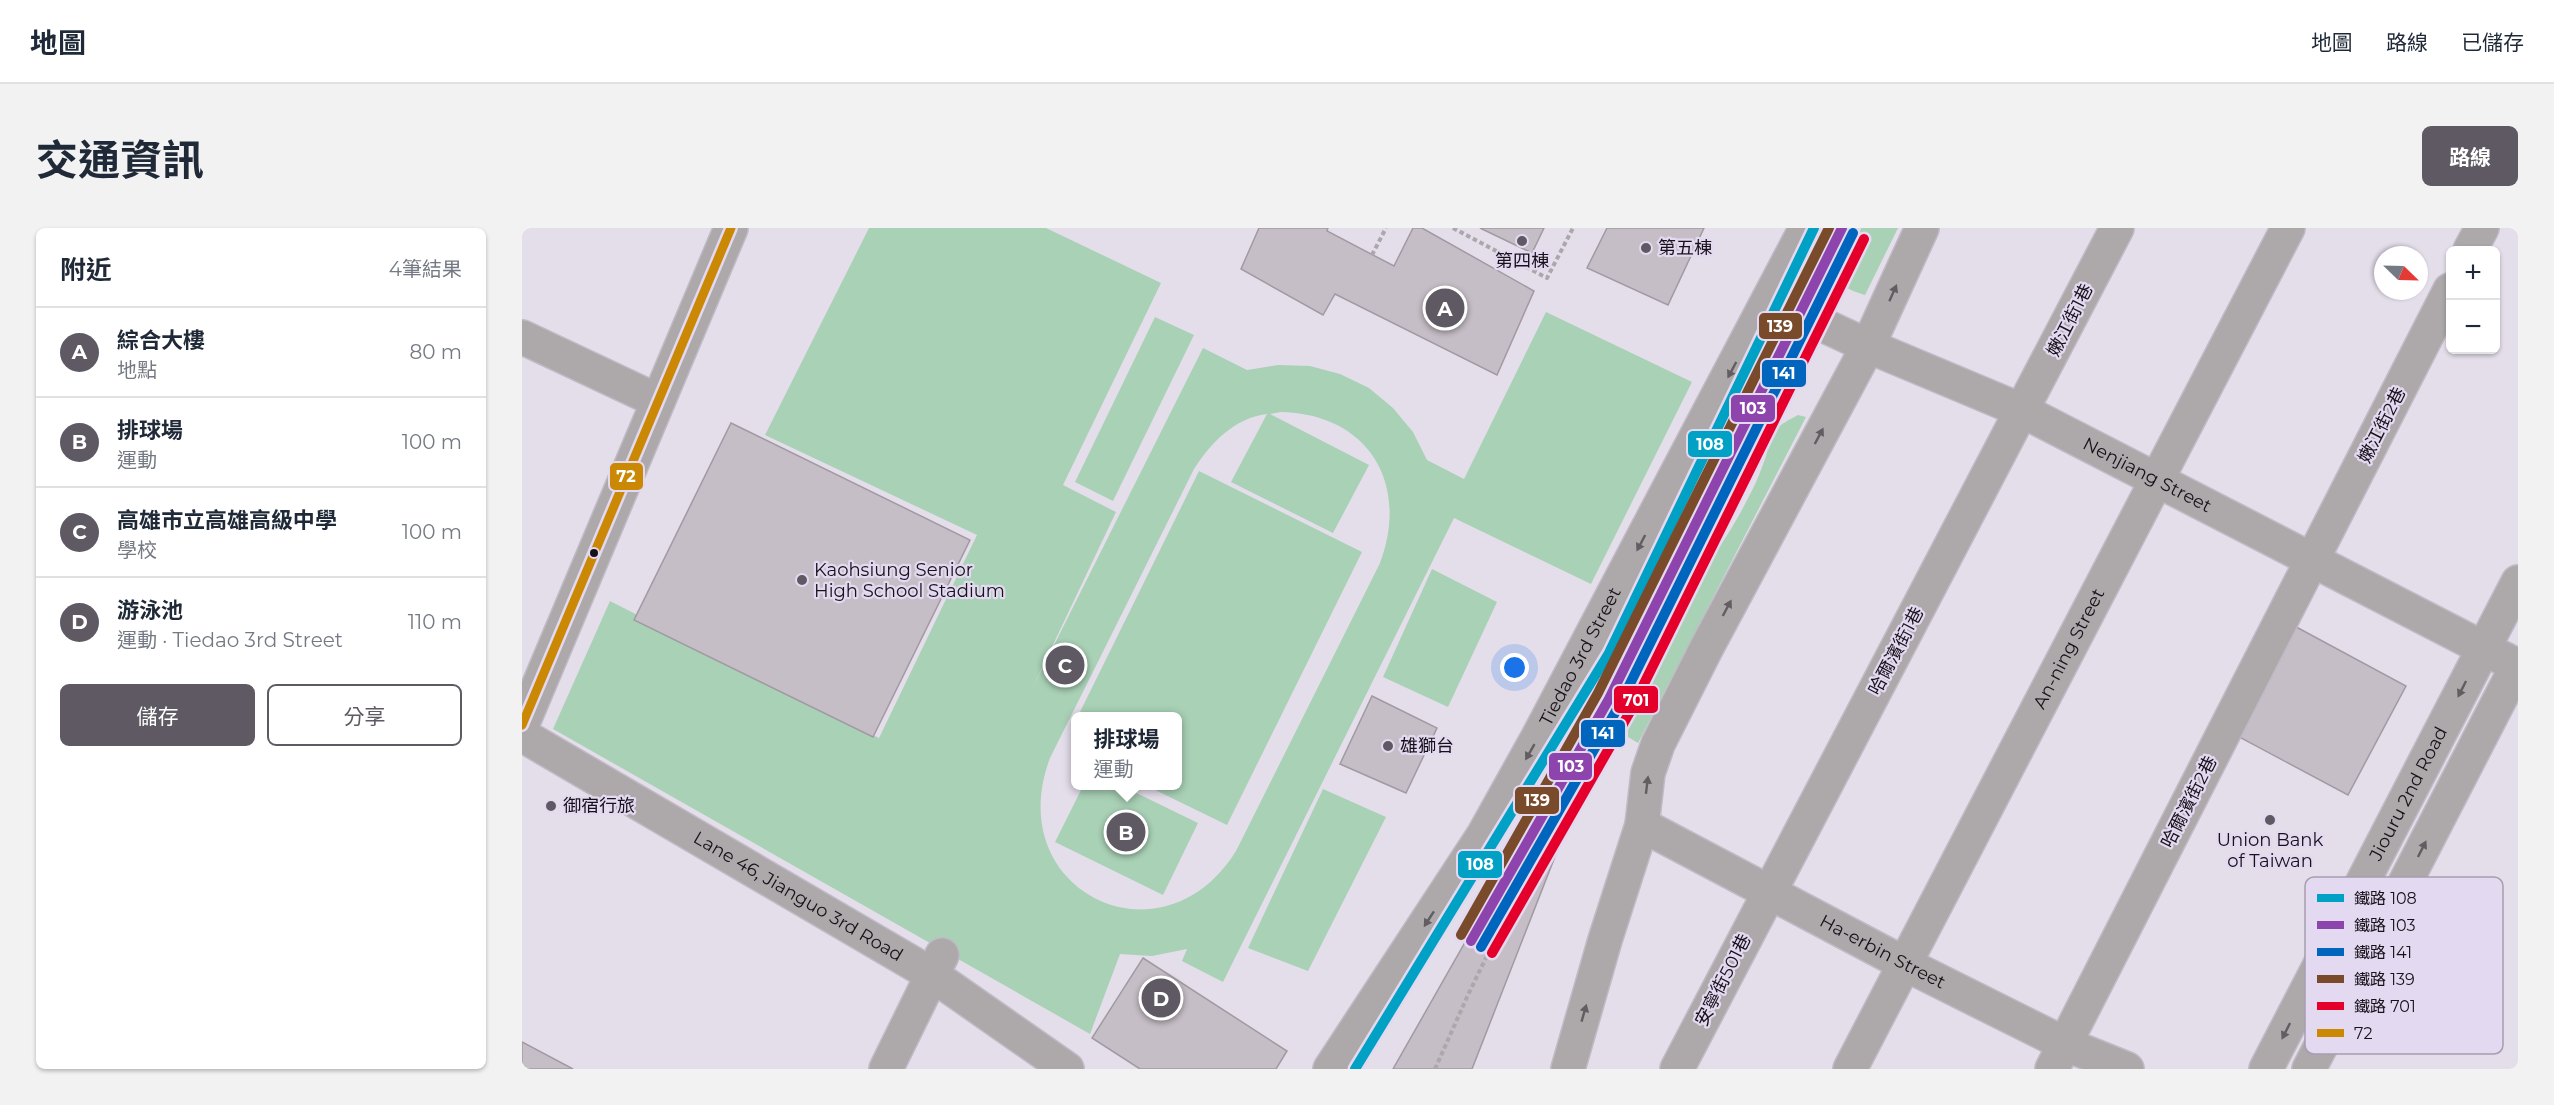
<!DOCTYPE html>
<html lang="zh-TW">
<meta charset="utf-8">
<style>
body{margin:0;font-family:Montserrat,"Noto Sans TC",sans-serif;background:#f2f2f3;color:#1f2937}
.controls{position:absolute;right:18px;top:18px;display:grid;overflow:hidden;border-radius:9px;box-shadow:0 2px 4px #0004}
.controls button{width:54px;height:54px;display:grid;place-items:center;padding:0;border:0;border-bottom:2px solid #e0e1e3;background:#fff;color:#1f2937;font:30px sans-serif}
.compass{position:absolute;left:1852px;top:18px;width:54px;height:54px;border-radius:50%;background:#fff;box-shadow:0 2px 4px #0004;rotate:113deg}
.you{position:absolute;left:993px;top:440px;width:21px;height:21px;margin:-15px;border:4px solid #fff;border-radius:50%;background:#1a73e8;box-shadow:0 0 0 9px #1a73e833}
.badge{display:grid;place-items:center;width:39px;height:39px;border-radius:50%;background:#5e5963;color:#fff;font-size:20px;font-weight:700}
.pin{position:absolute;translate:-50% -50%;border:3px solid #fff;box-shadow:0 2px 6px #0006}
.popup{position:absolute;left:549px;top:484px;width:111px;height:78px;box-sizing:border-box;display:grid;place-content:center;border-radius:9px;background:#fff;filter:drop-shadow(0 2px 4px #0005);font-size:20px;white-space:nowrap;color:#747a83}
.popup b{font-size:22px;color:#1f2937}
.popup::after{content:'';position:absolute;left:50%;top:100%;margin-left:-12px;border:12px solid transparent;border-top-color:#fff}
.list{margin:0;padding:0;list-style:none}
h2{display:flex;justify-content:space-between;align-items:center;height:78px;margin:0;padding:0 24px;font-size:26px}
h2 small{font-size:20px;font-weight:400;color:#747a83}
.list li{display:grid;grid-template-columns:39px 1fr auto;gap:18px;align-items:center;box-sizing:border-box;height:90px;padding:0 24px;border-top:2px solid #e0e1e3}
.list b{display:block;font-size:22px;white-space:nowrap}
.list p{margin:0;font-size:20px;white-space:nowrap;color:#747a83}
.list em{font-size:20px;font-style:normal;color:#747a83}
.actions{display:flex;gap:12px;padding:18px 24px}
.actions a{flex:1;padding:14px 0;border:2px solid #5e5963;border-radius:9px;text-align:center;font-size:21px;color:#5e5963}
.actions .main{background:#5e5963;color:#fff}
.map{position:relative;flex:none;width:1996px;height:841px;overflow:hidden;border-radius:9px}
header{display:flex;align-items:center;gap:36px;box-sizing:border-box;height:84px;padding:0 30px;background:#fff;border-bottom:2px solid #e0e1e3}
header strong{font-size:28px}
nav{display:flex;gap:33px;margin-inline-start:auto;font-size:21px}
.intro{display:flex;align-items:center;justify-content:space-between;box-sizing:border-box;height:144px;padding:0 36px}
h1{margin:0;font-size:42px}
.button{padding:15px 27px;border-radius:9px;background:#5e5963;color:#fff;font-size:21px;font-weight:700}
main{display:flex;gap:36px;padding:0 36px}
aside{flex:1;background:#fff;border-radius:9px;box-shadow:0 2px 4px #0004}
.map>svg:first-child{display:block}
.green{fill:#a9d1b6;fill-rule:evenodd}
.building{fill:#c6bec6;stroke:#a19aa2;stroke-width:1.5}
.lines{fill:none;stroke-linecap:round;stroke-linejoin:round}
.minor-casing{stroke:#bfbac5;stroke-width:36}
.path{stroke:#aba7aa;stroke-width:4;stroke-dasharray:4.5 3;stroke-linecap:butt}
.minor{stroke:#ada8a9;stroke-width:33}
.bus-1-casing{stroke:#e3d9f0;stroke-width:14}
.bus-1{stroke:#ca8805;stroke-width:9}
.rail-1-casing{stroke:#e3d9f0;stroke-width:15}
.rail-2-casing{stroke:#e3d9f0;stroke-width:15}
.rail-3-casing{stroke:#e3d9f0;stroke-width:15}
.rail-4-casing{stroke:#e3d9f0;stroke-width:15}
.rail-5-casing{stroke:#e3d9f0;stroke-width:15}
.rail-1{stroke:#01a1c5;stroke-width:10}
.rail-2{stroke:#8e44ad;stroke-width:10}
.rail-3{stroke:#0065bd;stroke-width:10}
.rail-4{stroke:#7a4b2a;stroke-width:10}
.rail-5{stroke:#e4002b;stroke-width:10}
.oneway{fill:#625d62}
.poi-dot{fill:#5e5963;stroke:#e3d9f0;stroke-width:2}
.bus-dot{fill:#16121a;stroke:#e3d9f0;stroke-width:2}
.labels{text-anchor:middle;stroke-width:4.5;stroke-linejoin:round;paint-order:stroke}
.poi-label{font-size:18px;fill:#16121a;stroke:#e3d9f0;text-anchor:start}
.street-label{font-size:18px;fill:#16121a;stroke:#e3d9f0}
.key{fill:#e3d9f0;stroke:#a69db0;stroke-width:1.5}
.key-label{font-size:16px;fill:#16121a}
.line-badge{stroke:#e3d9f0;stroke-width:2}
.badge-label{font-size:16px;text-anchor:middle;font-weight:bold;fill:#fff}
</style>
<header>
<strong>地圖</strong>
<nav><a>地圖</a><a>路線</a><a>已儲存</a></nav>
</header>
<div class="intro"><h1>交通資訊</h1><a class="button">路線</a></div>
<main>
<aside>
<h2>附近<small>4筆結果</small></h2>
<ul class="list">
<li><span class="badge">A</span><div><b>綜合大樓</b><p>地點</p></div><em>80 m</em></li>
<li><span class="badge">B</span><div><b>排球場</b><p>運動</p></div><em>100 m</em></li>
<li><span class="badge">C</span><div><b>高雄市立高雄高級中學</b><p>學校</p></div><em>100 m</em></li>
<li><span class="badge">D</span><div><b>游泳池</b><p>運動 · Tiedao 3rd Street</p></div><em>110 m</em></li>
</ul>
<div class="actions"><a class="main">儲存</a><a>分享</a></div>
</aside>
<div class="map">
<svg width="1996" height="841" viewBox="0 0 1996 841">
<rect width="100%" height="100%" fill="#e4deeb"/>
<g class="green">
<path d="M347 0H524L639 55 541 257 594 284 510 461 681 120 725 142 756 137 788 138 818 146 847 160 871 180 891 204 905 232 942 251 1024 84 1170 154 1069 356 932 290 701 754 660 733 665 721 630 728 598 726 568 806 31 501 88 373 357 510 455 307 243 207ZM759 184C846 186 888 255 858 335L714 623C640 742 478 663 528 530L672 241C689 215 712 190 745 186L709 254 811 305 847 237 748 186Z"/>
<path d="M1339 0H1376L1343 67C1319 60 1316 55 1317 30L1334 17Z"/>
<polygon points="633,89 672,107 591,273 553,254"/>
<polygon points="1231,130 1243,142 1250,139 1237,202 1220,248 1198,292 1156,350 1135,355 1115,369 1102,386 1092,413 1083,498 1078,529 1033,505"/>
<path d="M1276 187 1284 189 1116 515 1106 509C1105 430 1190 343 1224 274 1232 260 1239 243 1244 228 1246 221 1247 212 1250 206 1256 197 1267 192 1276 187Z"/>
<polygon points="677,243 840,324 705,597 625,558 655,558 655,488 556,488"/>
<polygon points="910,341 975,374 926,479 861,449"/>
<polygon points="561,558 600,558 676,595 641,667 533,614"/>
<polygon points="801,561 864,589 786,743 726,720"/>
</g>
<g class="building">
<polygon points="737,0 806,0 805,3 872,38 891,0 900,0 1012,63 975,147 813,66 801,87 719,41"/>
<polygon points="958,0 1022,0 1010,25"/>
<polygon points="1085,0 1182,0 1146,77 1065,40"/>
<polygon points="209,195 448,312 351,509 112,392"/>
<polygon points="1765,394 1884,458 1826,567 1706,503"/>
<polygon points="850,468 915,500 884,565 818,536"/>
<polygon points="1037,549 1059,562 950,841 871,841"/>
<polygon points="621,730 765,823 754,841 618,841 570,810"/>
<polygon points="0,814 51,841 0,841"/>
</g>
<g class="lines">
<g class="minor-casing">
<g id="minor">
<polyline points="1948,22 1960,0"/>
<path id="s1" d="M1247 72 1346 118 1501 183 1996 438"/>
<polyline points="0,109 136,173"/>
<polyline points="0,497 209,0"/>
<path id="s2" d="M0 507 409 746 545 841"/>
<path id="s3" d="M1120 597 1383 736 1543 816 1605 841"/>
<polyline points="364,841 420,727"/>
<path id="s4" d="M808 841 962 606 1016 509 1284 0"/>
<polyline points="1046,841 1083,712 1120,597 1126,545 1136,516 1185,419 1346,118 1400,0"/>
<polyline points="1155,841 1595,0"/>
<path id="s5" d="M1328 841 1766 0"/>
<polyline points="1530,841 1928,62"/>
<path id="s6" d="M1744 841 1996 354"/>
<polyline points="1787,841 1996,436"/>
</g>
</g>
<g class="path">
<polyline points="931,0 1025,50 1051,0"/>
<polyline points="850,27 864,0"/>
<polyline points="1100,519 1098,490 1111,432 1137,385 1205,277 1230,221 1256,147 1258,118"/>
<polyline points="913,841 945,769 1033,587 1098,490"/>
</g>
<use href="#minor" class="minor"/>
<g class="bus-1-casing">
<polyline id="bus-1" points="0,497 209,0"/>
</g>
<use href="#bus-1" class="bus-1"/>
<g class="rail-1-casing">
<polyline id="rail-1" points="833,841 1087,425 1292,0"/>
</g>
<g class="rail-2-casing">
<polyline id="rail-2" points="949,713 1087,471 1320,0"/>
</g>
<g class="rail-3-casing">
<polyline id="rail-3" points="959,719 1098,476 1331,5"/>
</g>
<g class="rail-4-casing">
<polyline id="rail-4" points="939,707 1076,465 1307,0"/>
</g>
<g class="rail-5-casing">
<polyline id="rail-5" points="970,725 1109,482 1342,11"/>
</g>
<use href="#rail-1" class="rail-1"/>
<use href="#rail-2" class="rail-2"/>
<use href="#rail-3" class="rail-3"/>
<use href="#rail-4" class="rail-4"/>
<use href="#rail-5" class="rail-5"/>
</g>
<defs><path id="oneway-solid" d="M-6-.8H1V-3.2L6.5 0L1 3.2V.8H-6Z" transform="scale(1.5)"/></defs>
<g class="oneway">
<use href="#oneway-solid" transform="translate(1371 65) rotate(-66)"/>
<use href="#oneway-solid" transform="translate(1210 142) rotate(118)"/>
<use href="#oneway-solid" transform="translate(1297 208) rotate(-62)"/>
<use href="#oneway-solid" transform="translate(1119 315) rotate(118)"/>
<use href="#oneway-solid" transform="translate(1205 380) rotate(-62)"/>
<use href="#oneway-solid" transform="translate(1940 461) rotate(117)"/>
<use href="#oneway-solid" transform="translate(1008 524) rotate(120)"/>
<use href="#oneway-solid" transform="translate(1125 557) rotate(-83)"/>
<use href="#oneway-solid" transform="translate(1900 621) rotate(-63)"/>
<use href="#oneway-solid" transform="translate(907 691) rotate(123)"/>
<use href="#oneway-solid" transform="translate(1062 785) rotate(-74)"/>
<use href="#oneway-solid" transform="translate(1764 803) rotate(117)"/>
</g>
<g class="poi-dot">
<circle cx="1000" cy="13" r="6"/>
<circle cx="1124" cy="20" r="6"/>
<circle cx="280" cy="352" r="6"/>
<circle cx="866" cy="518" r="6"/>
<circle cx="29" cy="578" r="6"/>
<circle cx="1748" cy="592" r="6"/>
</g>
<circle class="bus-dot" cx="72" cy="325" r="5"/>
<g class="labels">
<g class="poi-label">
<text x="1136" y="26">第五棟</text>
<text x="1000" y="39" text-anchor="middle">第四棟</text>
<text x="292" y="348">Kaohsiung Senior<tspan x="292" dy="21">High School Stadium</tspan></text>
<text x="878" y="524">雄獅台</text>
<text x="41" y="584">御宿行旅</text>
<text x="1748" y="618" text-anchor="middle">Union Bank<tspan x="1748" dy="21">of Taiwan</tspan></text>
</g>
<g class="street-label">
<text transform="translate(1548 92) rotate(-63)" y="6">嫩江街1巷</text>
<text transform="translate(1860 197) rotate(-63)" y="6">嫩江街2巷</text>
<text dy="6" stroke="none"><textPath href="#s1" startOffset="417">Nenjiang Street</textPath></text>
<text dy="6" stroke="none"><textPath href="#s5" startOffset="474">An-ning Street</textPath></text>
<text transform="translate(1374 423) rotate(-62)" y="6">哈爾濱街1巷</text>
<text dy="6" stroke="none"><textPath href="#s4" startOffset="483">Tiedao 3rd Street</textPath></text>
<text dy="6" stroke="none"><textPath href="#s6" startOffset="310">Jiouru 2nd Road</textPath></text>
<text transform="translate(1667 574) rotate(-63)" y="6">哈爾濱街2巷</text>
<text dy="6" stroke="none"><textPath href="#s2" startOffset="320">Lane 46, Jianguo 3rd Road</textPath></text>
<text dy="6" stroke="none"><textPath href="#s3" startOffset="272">Ha-erbin Street</textPath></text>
<text transform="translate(1201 752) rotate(-63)" y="6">安寧街501巷</text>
</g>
</g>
<rect x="1783" y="649" width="198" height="177" rx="9" class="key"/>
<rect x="1795" y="666" width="27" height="8" fill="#01a1c5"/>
<rect x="1795" y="693" width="27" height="8" fill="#8e44ad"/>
<rect x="1795" y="720" width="27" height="8" fill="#0065bd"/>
<rect x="1795" y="747" width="27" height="8" fill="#7a4b2a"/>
<rect x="1795" y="774" width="27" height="8" fill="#e4002b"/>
<rect x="1795" y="801" width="27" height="8" fill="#ca8805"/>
<g class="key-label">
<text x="1832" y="676">鐵路 108</text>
<text x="1832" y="703">鐵路 103</text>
<text x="1832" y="730">鐵路 141</text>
<text x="1832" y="757">鐵路 139</text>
<text x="1832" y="784">鐵路 701</text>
<text x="1832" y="811">72</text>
</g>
<g class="line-badge">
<rect x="1236" y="84" width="45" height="28" rx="6" fill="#7a4b2a"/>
<rect x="1239" y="131" width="46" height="29" rx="6" fill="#0065bd"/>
<rect x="1208" y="166" width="46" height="29" rx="6" fill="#8e44ad"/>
<rect x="1165" y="202" width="46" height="28" rx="6" fill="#01a1c5"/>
<rect x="87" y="234" width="35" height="29" rx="6" fill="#ca8805"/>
<rect x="1091" y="457" width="46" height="29" rx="6" fill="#e4002b"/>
<rect x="1058" y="491" width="46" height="29" rx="6" fill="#0065bd"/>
<rect x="1026" y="524" width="45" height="29" rx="6" fill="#8e44ad"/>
<rect x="992" y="558" width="46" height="29" rx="6" fill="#7a4b2a"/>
<rect x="935" y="622" width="46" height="29" rx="6" fill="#01a1c5"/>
</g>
<g class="badge-label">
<text x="1258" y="104">139</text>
<text x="1262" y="151">141</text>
<text x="1231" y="186">103</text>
<text x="1188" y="222">108</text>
<text x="104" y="254">72</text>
<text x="1114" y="478">701</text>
<text x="1081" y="511">141</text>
<text x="1049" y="544">103</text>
<text x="1015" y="578">139</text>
<text x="958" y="642">108</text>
</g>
</svg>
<div class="controls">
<button>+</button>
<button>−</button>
</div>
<svg class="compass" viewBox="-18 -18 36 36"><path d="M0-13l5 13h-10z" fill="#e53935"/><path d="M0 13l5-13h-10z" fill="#747a83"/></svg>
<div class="you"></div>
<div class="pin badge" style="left:923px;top:80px">A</div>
<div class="pin badge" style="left:604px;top:604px">B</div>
<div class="popup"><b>排球場</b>運動</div>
<div class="pin badge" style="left:543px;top:437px">C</div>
<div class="pin badge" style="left:639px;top:770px">D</div>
</div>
</main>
